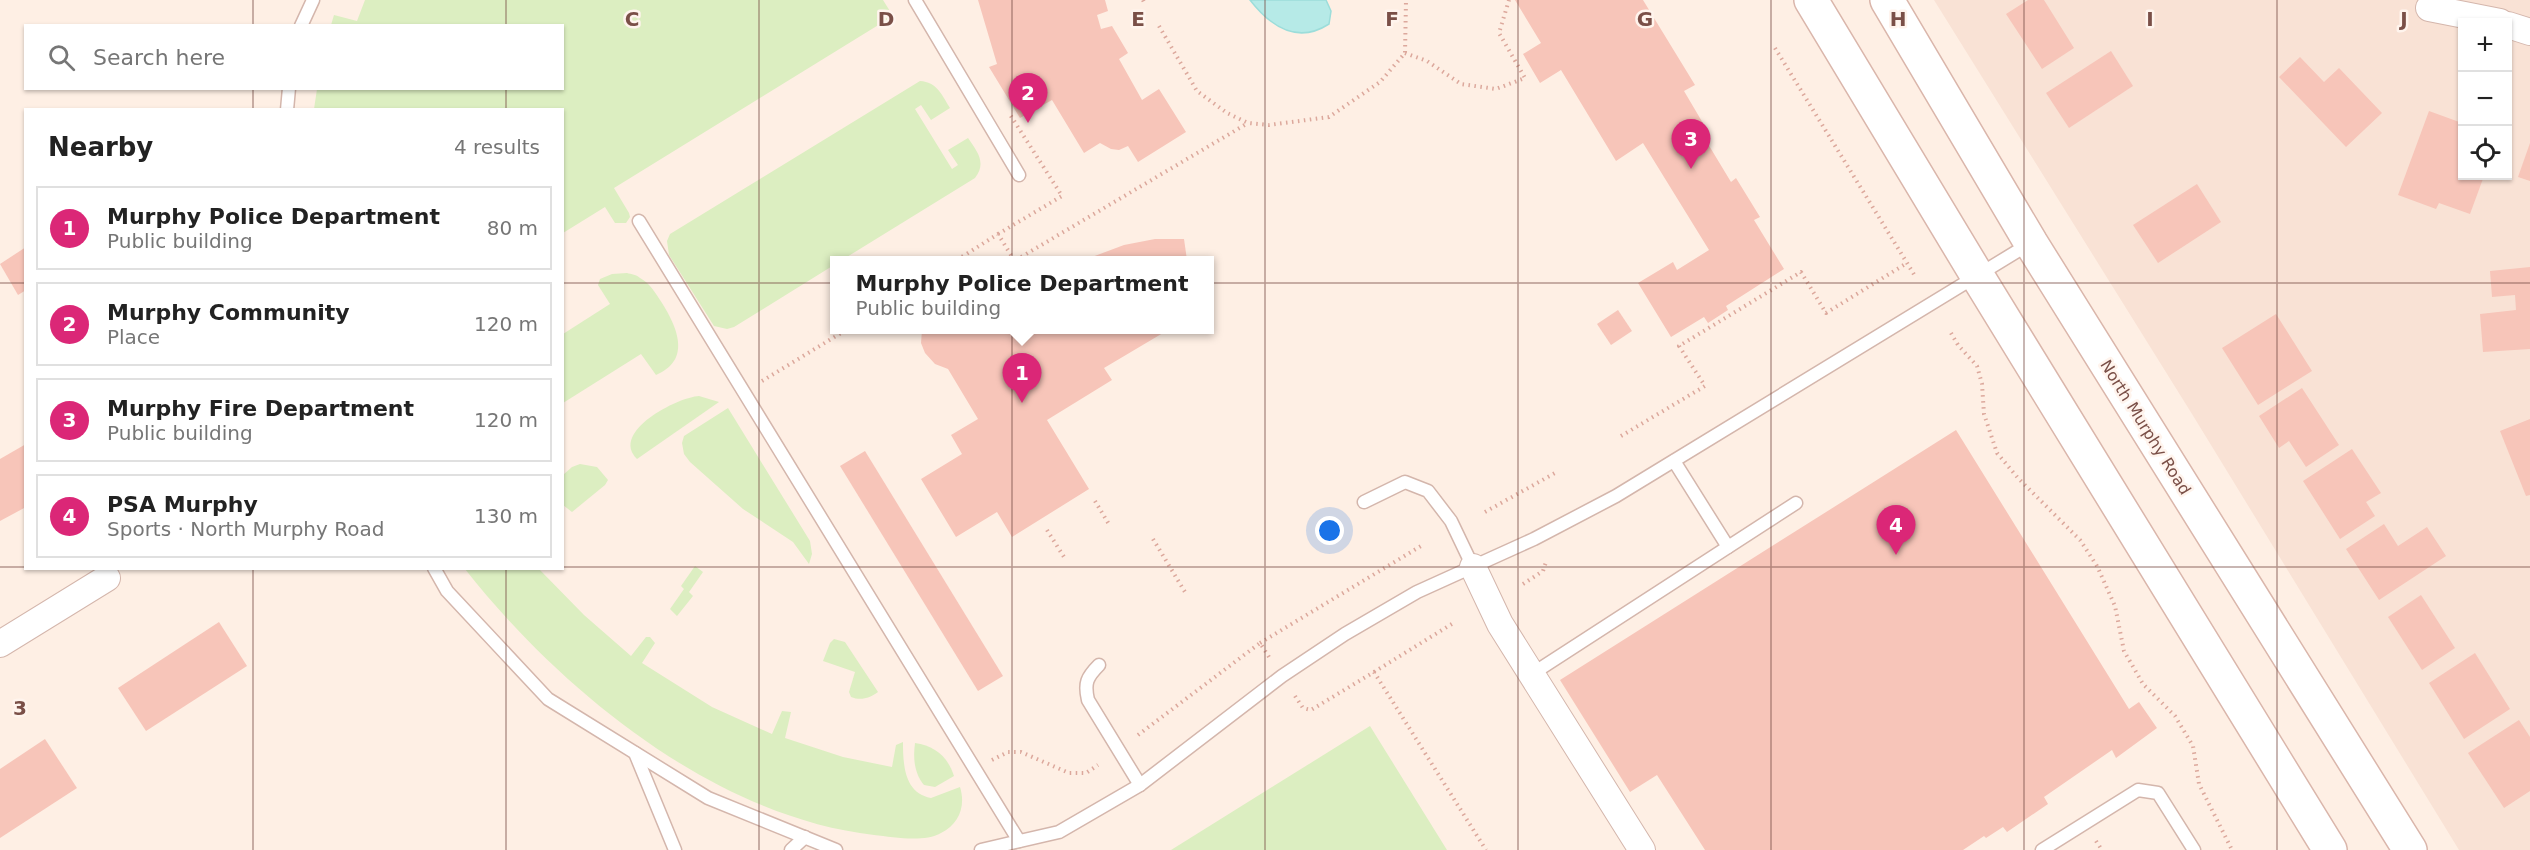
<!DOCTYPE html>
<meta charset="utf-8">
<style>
body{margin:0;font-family:"DejaVu Sans",sans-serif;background:#f6f6f6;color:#222}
.controls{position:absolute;right:18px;top:18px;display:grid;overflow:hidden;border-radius:0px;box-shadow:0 2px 4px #0004}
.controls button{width:54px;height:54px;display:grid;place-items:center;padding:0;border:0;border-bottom:2px solid #e0e0e0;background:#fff;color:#222;font:30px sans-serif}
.you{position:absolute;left:1330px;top:531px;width:21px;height:21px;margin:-15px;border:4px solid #fff;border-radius:50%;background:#1a73e8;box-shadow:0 0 0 9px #1a73e833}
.badge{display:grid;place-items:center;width:39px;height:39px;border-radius:50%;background:#db2777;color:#fff;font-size:20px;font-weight:700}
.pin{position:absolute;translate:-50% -50px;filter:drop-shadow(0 2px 3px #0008)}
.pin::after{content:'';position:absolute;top:32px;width:21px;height:18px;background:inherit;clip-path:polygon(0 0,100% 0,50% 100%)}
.popup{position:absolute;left:830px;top:256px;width:384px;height:78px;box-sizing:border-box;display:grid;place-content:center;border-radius:0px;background:#fff;filter:drop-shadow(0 2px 4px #0005);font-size:20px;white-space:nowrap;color:#767676}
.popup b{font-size:22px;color:#222}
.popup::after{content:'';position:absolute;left:50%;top:100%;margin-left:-12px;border:12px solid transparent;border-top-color:#fff}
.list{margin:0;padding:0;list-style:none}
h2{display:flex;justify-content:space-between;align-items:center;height:78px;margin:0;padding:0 24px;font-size:26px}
h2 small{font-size:20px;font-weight:400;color:#767676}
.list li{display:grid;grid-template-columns:39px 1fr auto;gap:18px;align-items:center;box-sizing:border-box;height:84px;margin:0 12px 12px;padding:0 12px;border:2px solid #e0e0e0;border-radius:0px}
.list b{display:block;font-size:22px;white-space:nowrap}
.list p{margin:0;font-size:20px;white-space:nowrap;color:#767676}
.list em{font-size:20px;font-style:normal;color:#767676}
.icon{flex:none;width:33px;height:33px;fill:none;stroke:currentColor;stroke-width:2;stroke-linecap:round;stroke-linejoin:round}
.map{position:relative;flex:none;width:2530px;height:850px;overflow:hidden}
.search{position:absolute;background:#fff;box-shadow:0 2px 4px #0004;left:24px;top:24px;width:540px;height:66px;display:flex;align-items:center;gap:15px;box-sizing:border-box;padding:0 21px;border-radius:0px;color:#767676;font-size:22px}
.panel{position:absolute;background:#fff;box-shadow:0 2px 4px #0004;left:24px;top:108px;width:540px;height:462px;border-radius:0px}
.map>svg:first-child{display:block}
.residential{fill:#f9e2d5;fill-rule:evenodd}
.green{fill:#dceec1}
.water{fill:#b6eae7;stroke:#9cddda;stroke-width:1.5}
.building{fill:#f7c5b9}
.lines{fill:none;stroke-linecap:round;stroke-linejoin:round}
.service-casing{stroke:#d4b6ac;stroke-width:15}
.minor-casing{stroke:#d4b6ac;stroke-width:28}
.secondary-casing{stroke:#dab6ab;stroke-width:36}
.path{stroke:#dca89c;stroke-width:4;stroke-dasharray:1.5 4.5;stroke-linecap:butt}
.service{stroke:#fff;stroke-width:12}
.minor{stroke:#fff;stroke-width:26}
.secondary{stroke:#fff;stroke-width:33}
.grid{fill:none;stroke:#7a4f47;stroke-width:1.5;stroke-opacity:0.55}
.labels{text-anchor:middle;stroke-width:5;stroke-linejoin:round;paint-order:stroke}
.street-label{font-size:16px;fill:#7a4f47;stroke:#fff4ed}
.grid-label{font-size:20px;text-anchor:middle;font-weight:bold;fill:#7a4f47;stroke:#fff4ed;stroke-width:5;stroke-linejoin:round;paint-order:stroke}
</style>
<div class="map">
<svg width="2530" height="850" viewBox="0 0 2530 850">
<rect width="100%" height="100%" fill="#feefe4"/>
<path class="residential" d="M1934 0H2530V850H2459L2192 414ZM2462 22H2508V176H2462Z"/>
<g class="green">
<polygon points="365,0 883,0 893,16 614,188 629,213 630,217 626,223 615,223 605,207 563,233 562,110 314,109 317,89 562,88 562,26 331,25 334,15 357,21"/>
<path d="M920 81C937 82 942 95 950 108L931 120 921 105 915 109 952 169 958 165 948 150 968 138C977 151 987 163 975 178L842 260H834V265L734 327 727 329 714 326 669 255 667 241 670 234Z"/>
<path d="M627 273C631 274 637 275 640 278 650 283 656 294 662 303 677 327 692 360 656 375L641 354 563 403V334L610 304 598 285 600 279 612 274Z"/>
<path d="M699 396 719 402 637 459C609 432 678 397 699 396Z"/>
<polygon points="728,408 810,541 812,554 809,564 793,542 743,509 690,462 684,454 682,443 684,436"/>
<polygon points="580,464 597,467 608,480 605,485 572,512 563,505 563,475 572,467"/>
<polygon points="695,566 703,572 689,592 693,596 677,616 670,609 684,589 681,586"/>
<path d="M465 569H539L584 615 631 656 646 637H650L655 643 642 663 712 707 772 734 782 711 791 712 785 738 843 757 892 767 896 745 903 742C903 764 904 793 931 798L960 787C966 806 959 824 941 833 923 843 894 837 874 835 715 817 561 691 465 569Z"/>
<path d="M834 639 845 642 878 692C870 698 861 701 851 697L849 692 855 672 823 661 830 643Z"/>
<polygon points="1370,726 1447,850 1171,850"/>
<path d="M915 743C935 746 948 757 954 776L935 787 924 785C914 773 913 758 915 743Z"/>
</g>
<path class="water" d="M1250 0H1326L1331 11 1329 24C1298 44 1271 27 1250 0Z"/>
<g class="building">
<polygon points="978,0 1105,0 1108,11 1097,15 1101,29 1112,26 1128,53 1119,59 1142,100 1159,89 1186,132 1138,162 1128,146 1119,150 1111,149 1100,143 1084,153 1052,100 1020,118 989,67 997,64"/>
<polygon points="1515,0 1643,0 1695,85 1684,91 1707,130 1702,134 1731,182 1736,178 1760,217 1754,220 1784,269 1726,306 1728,310 1708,323 1704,317 1671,337 1638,283 1673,262 1677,270 1709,250 1643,143 1616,161 1561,70 1540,83 1523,54 1541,43"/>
<polygon points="2028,0 2044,0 2074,48 2042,69 2006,14"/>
<polygon points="2111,51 2133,86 2069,128 2046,93"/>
<polygon points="2300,57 2324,82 2339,68 2382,113 2346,147 2279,77"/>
<polygon points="2429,111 2462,123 2462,176 2484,176 2470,214 2439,203 2436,209 2398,195"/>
<polygon points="2530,143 2530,181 2518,177"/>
<polygon points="2197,184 2221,222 2158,263 2133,225"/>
<polygon points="1155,239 1184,239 1187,260 1084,260 1124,245"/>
<polygon points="26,247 26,290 18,295 0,264"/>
<polygon points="2530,267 2530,349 2483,352 2480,314 2516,310 2515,295 2492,297 2490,271"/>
<polygon points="1618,310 1632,331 1611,345 1597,324"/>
<polygon points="2276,314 2312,371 2258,405 2222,348"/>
<polygon points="922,330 1168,330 1104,368 1112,380 1047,420 1089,489 1012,537 997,512 956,537 921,479 962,454 951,435 978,419 948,369 935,364 925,353 921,343"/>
<polygon points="2302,388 2339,445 2306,467 2289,441 2279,448 2259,416"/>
<polygon points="2530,419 2530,495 2526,496 2500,431"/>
<polygon points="1956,430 2129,709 2139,702 2157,728 2116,758 2112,750 2044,797 2048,804 2007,832 2003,827 1986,838 1984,836 1963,850 1705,850 1657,775 1630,792 1560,680"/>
<polygon points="26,444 26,507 0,521 0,459"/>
<polygon points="2352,449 2381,493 2366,502 2375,516 2340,539 2303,481"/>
<polygon points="865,451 1003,676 978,691 840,466"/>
<polygon points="2384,524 2398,546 2427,527 2446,556 2379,600 2346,549"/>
<polygon points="2421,595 2455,648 2422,670 2388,617"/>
<polygon points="219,622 247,666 146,731 118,688"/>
<polygon points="2475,653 2510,709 2464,739 2429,683"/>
<polygon points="2519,720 2530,737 2530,791 2504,808 2468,753"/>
<polygon points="45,739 77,788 0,838 0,769"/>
</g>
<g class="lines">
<g class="service-casing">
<g id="service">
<polyline points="915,0 1019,175"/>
<polyline points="301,26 313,0"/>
<polyline points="287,110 289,88"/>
<polyline points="639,221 1019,841"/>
<polyline points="1674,461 1728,547"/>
<polyline points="1364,502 1405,482 1428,491 1451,521 1473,567"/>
<polyline points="434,568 447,591 548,699 708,798 836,850"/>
<path d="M1099 665C1087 677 1084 683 1088 700L1140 785"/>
<polyline points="1532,674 1796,503"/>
<polyline points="635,753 675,850"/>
<polyline points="791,850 805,837"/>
<polyline points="981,850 1059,832 1140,785 1282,676 1345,634 1417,592 1534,539 1616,496 2029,244"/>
<polyline points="2042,850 2138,790 2158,793 2194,850"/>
</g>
</g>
<g class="minor-casing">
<g id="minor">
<polyline points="2429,8 2500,22"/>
<polyline points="2508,25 2530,32"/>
<polyline points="1473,567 1500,624 1642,850"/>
<polyline points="0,644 107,578"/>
</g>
</g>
<g class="secondary-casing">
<g id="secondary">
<polyline points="1811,0 1978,277 2330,850"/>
<polyline points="1887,0 2031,243 2410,850"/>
</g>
</g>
<g class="path">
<polyline points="1143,0 1144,2"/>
<polyline points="1159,26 1197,91 1227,113 1248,123 1269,125 1329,117 1380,82 1405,53 1406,0"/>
<polyline points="1775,48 1915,276"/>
<polyline points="1405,53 1427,61 1461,84 1496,89 1525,78 1499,33 1509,0"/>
<polyline points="998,234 1062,196 1009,113"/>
<polyline points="957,260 998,234 1014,260"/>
<polyline points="1016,260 1248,123"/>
<polyline points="1951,333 1958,345 1977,366 1982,384 1984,414 1997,453 2018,478 2080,540 2097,566 2115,606 2124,651 2143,684 2175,716 2193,746 2199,784 2232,850"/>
<polyline points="762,381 846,330"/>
<polyline points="1621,436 1705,386 1679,346 1801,272 1826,313 1907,263"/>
<polyline points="1095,501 1110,526"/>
<polyline points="1485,512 1555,473"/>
<polyline points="1047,530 1064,557"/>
<polyline points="1153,539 1185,592"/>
<polyline points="1523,584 1543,571 1546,562"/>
<polyline points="1260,643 1421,546"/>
<polyline points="1374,672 1455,622"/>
<polyline points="1295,696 1303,708 1311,710 1374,672 1486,850"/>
<polyline points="1138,735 1260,643 1269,657"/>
<polyline points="992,760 1008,752 1021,752 1069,773 1086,773 1098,765"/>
<polyline points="2096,841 2102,850"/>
</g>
<use href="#service" class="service"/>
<use href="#minor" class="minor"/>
<use href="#secondary" class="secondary"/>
</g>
<path class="grid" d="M253 0V26M506 0V26M759 0V850M1012 0V850M1265 0V850M1518 0V850M1771 0V850M2024 0V850M2277 0V850M253 88V110M506 88V110M0 283H26M562 283H2530M0 567H26M562 567H2530M253 568V850M506 568V850"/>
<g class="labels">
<g class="street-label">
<text transform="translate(2146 427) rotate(58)" y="6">North Murphy Road</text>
</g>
</g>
<g class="grid-label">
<text x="632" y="26">C</text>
<text x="886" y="26">D</text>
<text x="1138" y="26">E</text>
<text x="1392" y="26">F</text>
<text x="1645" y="26">G</text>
<text x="1898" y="26">H</text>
<text x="2150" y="26">I</text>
<text x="2404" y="26">J</text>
<text x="20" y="715">3</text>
</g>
</svg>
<div class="controls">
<button>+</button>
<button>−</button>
<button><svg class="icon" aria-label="locate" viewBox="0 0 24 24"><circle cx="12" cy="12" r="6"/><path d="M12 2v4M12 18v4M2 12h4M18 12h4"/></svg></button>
</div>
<div class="you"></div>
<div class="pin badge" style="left:1022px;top:403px">1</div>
<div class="popup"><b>Murphy Police Department</b>Public building</div>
<div class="pin badge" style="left:1028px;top:123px">2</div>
<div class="pin badge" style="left:1691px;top:169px">3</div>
<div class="pin badge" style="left:1896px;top:555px">4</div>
<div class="search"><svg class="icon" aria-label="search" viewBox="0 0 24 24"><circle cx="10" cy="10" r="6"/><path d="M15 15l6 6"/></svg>Search here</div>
<section class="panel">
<h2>Nearby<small>4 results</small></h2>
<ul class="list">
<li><span class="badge">1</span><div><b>Murphy Police Department</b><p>Public building</p></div><em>80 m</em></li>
<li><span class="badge">2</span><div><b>Murphy Community</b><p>Place</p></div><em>120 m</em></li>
<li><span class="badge">3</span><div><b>Murphy Fire Department</b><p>Public building</p></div><em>120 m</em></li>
<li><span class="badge">4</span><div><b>PSA Murphy</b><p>Sports · North Murphy Road</p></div><em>130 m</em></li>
</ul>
</section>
</div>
